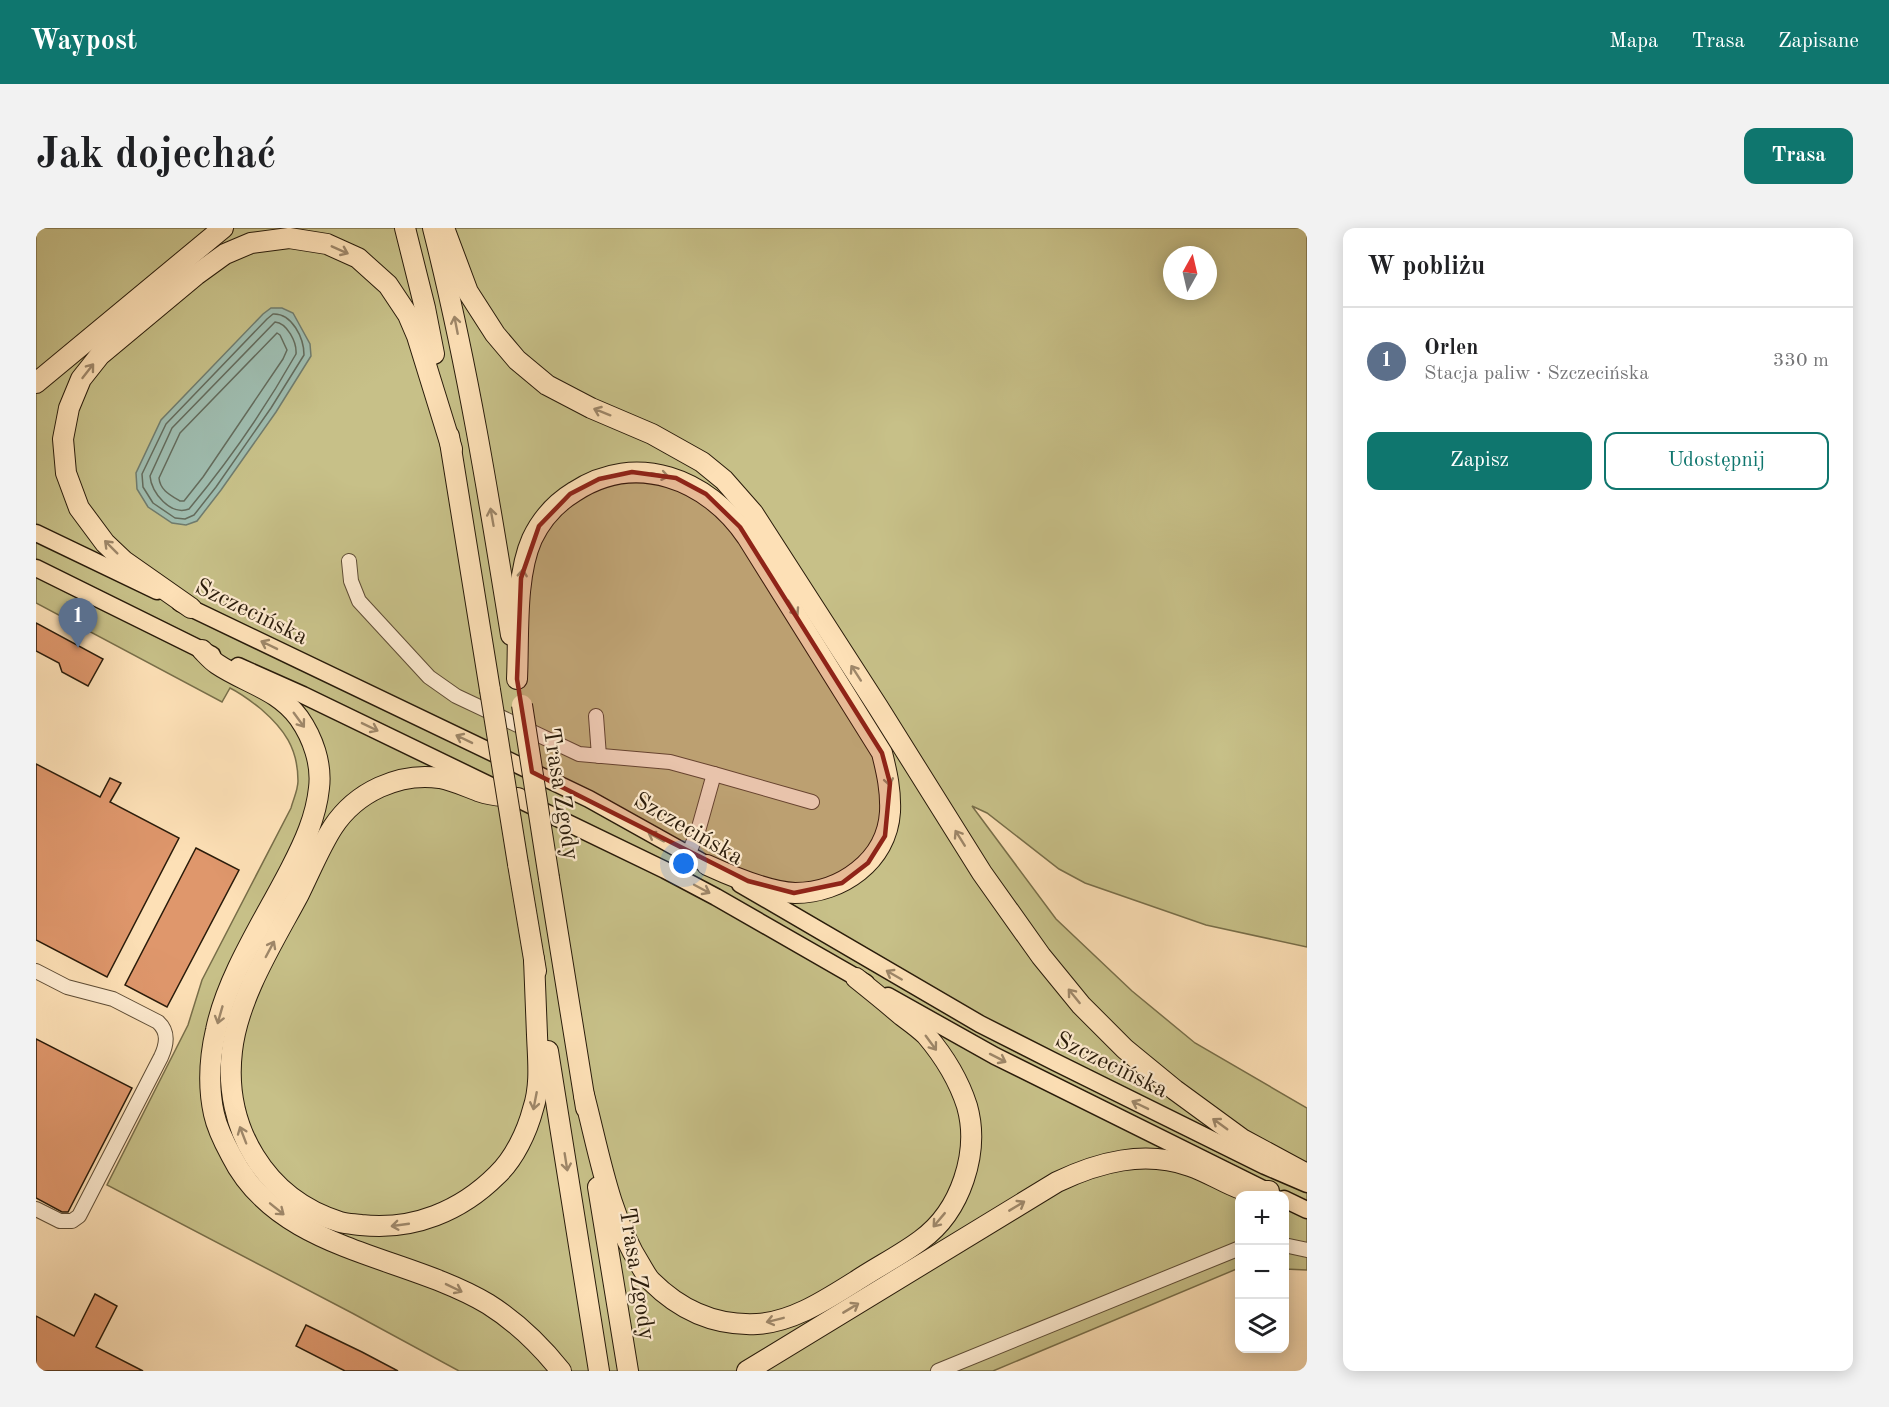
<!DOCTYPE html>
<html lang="pl">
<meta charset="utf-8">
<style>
body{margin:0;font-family:"Old Standard TT",serif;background:#f2f2f2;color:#202124}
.controls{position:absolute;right:18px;bottom:18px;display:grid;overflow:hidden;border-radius:12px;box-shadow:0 3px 15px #0003}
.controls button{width:54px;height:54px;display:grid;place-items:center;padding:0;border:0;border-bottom:2px solid #e0e0e0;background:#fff;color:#202124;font:30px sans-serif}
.compass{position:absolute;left:1127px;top:18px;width:54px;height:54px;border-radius:50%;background:#fff;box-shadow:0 3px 15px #0003;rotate:8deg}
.you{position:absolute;left:648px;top:636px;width:21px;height:21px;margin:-15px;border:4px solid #fff;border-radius:50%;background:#1a73e8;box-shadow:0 0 0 9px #1a73e833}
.badge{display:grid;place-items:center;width:39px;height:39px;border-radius:50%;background:#0f766e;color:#fff;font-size:20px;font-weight:700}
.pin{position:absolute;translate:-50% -50px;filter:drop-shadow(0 2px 3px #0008)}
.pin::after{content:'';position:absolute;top:32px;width:21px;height:18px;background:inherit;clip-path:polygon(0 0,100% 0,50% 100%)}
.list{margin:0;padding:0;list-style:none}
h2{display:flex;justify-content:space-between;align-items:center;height:78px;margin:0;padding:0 24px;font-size:26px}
h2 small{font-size:20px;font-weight:400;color:#757577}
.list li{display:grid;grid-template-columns:39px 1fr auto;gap:18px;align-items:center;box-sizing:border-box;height:108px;padding:0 24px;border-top:2px solid #e0e0e0}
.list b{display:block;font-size:22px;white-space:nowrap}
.list p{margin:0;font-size:20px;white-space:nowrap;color:#757577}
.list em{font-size:20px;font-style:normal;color:#757577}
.actions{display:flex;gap:12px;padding:18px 24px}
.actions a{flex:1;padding:14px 0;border:2px solid #0f766e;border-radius:12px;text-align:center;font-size:21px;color:#0f766e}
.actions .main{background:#0f766e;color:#fff}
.icon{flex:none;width:33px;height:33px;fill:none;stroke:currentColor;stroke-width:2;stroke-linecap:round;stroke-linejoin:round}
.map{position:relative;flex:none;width:1271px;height:1143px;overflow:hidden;border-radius:12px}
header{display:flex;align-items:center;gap:36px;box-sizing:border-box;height:84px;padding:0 30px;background:#0f766e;color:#fff}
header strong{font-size:28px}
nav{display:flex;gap:33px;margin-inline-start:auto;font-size:21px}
.intro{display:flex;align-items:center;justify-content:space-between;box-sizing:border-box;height:144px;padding:0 36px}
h1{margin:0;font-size:42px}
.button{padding:15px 27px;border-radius:12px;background:#0f766e;color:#fff;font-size:21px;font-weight:700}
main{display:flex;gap:36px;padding:0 36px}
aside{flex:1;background:#fff;border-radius:12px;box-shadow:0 3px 15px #0003}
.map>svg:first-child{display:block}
.green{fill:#c7c088;stroke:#786e49;stroke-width:1.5;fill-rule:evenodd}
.water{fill:#9fbdb0;stroke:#707c6e;stroke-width:1.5}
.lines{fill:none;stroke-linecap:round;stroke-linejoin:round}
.shore{stroke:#646c5d;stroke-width:1.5}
.building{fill:#df976c;stroke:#291b0a;stroke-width:1.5}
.minor-casing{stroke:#5e4c35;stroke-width:16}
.major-casing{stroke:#291b0a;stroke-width:19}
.highway-casing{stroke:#291b0a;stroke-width:22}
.minor{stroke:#feebd0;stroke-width:14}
.major{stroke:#fde0b6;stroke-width:16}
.highway{stroke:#fde0b6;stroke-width:20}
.highway-bridge-casing{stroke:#291b0a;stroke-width:22;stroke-linecap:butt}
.highway-bridge{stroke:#fde0b6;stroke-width:20}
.oneway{stroke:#9e8769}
.marked{fill:#8f2418;fill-opacity:0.2;stroke:#8f2418;stroke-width:4.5;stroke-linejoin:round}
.labels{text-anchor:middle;stroke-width:4.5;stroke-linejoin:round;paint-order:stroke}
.street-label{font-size:24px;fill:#291b0a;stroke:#feebd0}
</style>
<header>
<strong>Waypost</strong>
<nav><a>Mapa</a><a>Trasa</a><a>Zapisane</a></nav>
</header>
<div class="intro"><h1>Jak dojechać</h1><a class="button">Trasa</a></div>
<main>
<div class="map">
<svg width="1271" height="1143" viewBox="0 0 1271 1143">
<rect width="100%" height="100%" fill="#fde0b6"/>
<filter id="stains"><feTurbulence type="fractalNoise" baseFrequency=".00333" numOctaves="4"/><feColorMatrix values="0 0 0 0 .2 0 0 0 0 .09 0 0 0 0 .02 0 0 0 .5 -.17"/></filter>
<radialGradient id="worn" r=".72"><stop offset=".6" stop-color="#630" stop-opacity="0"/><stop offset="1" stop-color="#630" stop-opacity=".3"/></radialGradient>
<path class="green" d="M0 0H1271V719L1170 697 1049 655 1023 641 951 585 936 578 1020 691 1096 763 1159 815 1271 880V1042L1249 1041 1248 968H1204L1203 1040 957 1143H423L316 1085 71 957 152 797 166 752 255 580C257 572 262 562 262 553 262 520 248 501 225 481 215 473 206 466 194 460L186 474 0 375ZM1136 27H1172V63H1136Z"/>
<polygon class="water" points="235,80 246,80 257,85 274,116 275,128 240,184 185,262 161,293 150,297 136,295 112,279 101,261 100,245 125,192 227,86"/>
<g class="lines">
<g class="shore">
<path d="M237 86C256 85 268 110 268 127L235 180 180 259 158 287 149 291 139 290 117 275 107 259 106 246 130 196 231 91Z"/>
<path d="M239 94C251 95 261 114 260 126 230 179 192 234 153 281 135 288 115 265 114 248L136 200Z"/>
<path d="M241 105 244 107 251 122 247 131 167 249 148 273H144C134 267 124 262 123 250L144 205Z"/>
</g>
</g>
<g class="building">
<polygon points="0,395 67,431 52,458 26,444 23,435 0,423"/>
<polygon points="0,536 64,569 74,550 85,555 74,574 143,610 71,749 0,712"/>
<polygon points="160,620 203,642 131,779 89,757"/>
<polygon points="0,811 96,860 32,984 26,984 0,970"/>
<polygon points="59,1066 81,1078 60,1119 107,1143 0,1143 0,1088 38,1108"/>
<polygon points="270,1097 326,1124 362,1143 309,1143 260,1118"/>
</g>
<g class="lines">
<g class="minor-casing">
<g id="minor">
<polyline points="313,333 315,353 323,373 393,449 420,468 543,526 634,534 678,546"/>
<polyline points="560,488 563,528"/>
<polyline points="652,627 662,603 678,546 776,574"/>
<path d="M0 743 31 759 77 771 122 794C133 804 131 816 125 829L43 988 36 993H24L0 981"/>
<polyline points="1248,1017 1271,1022"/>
<polyline points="902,1143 1204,1020"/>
</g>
</g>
<g class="major-casing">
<g id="major">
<polyline points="0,305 121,363"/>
<polyline points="0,340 176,427"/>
<polyline points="144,375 553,571 682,643"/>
<polyline points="202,438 267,467 629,642 680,669 830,755"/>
<polyline points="704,656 944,796 1019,834 1229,938 1271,956"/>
<polyline points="852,768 959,828 1229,962"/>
<polyline points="1248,971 1271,982"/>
</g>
</g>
<g class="highway-casing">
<g id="highway">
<polyline points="369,0 389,80 398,126"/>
<path d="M397 0C431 134 453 270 475 407"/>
<polyline points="408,0 432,64 459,106 481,132 511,157 555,180 616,206 666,234 688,252 717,285 842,479 946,645 1005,728 1045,777 1089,821 1139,862 1206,911 1271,946"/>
<polyline points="0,155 187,0"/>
<polyline points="413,208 454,462"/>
<polyline points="155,380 88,333 69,315 43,280 30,245 27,211 33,180 45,151 64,127 160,47 189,26 215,15 253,10 291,16 322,30 352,57 372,87 381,108 416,221"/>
<path d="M166 422C171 427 175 432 181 436 209 455 242 461 263 490 277 510 286 536 283 560 280 589 268 615 255 640 230 689 191 748 180 802 174 828 172 859 178 886 181 900 188 914 195 927 243 1024 369 1026 452 1076 479 1093 505 1118 525 1143"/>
<path d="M481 451C483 408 479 349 496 311 505 292 520 275 538 264 600 223 672 251 711 309L846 525C851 545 855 563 854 584 851 633 805 665 759 665 733 664 695 648 671 637"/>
<path d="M482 570C470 568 456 568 445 564 431 559 419 553 404 550 363 544 320 564 297 599 284 619 274 644 263 666 238 713 202 769 196 823 187 899 229 971 304 994 311 996 318 996 325 997 377 1003 425 983 461 947 478 931 491 904 497 881 505 857 502 832 501 807 500 782 499 757 498 731"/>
<polyline points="482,636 500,743"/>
<polyline points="513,650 550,880"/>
<polyline points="512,823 563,1143"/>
<path d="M548 867C563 924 573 988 605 1038 608 1043 611 1049 615 1053 644 1082 680 1098 721 1096 757 1094 791 1071 820 1053 841 1039 865 1027 885 1012 925 983 944 924 931 878 923 853 907 827 890 807 883 800 873 793 865 787 850 774 835 762 820 750"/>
<polyline points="562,959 592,1143"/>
<path d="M711 1143 1021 954C1063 934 1108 922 1154 938 1172 944 1188 955 1205 961 1213 964 1224 963 1233 963"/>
</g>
</g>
<use href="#minor" class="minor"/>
<use href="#major" class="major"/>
<use href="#highway" class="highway"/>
<g class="highway-bridge-casing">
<g id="highway-bridge">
<polyline points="454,462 482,636"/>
<polyline points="486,477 513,650"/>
</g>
</g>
<use href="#highway-bridge" class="highway-bridge"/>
</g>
<defs><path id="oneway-shaft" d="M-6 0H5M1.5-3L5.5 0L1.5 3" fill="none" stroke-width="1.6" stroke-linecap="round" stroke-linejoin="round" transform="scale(1.5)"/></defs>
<g class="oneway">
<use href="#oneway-shaft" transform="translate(304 22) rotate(24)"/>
<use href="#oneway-shaft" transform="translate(420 97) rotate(-101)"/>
<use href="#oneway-shaft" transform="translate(52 143) rotate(-52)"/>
<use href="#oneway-shaft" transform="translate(566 184) rotate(-158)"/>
<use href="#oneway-shaft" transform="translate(624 247) rotate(11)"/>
<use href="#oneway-shaft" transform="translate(456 289) rotate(-100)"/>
<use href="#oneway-shaft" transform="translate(75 319) rotate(-135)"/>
<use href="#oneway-shaft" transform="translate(486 350) rotate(-85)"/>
<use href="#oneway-shaft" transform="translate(757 380) rotate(57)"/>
<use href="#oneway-shaft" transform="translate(233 417) rotate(-154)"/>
<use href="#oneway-shaft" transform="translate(820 445) rotate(-123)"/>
<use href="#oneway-shaft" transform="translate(263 492) rotate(54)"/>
<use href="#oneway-shaft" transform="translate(334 499) rotate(26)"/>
<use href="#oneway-shaft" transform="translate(428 511) rotate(-154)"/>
<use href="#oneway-shaft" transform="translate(852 549) rotate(78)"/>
<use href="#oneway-shaft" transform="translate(620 609) rotate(-151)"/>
<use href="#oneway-shaft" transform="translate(924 610) rotate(-122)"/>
<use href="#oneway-shaft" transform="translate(666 661) rotate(28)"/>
<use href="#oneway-shaft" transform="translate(234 721) rotate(-62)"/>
<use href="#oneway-shaft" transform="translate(858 747) rotate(-150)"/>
<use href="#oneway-shaft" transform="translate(1038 768) rotate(-129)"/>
<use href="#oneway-shaft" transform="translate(184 787) rotate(106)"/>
<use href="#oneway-shaft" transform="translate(895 815) rotate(54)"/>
<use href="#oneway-shaft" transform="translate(962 830) rotate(27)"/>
<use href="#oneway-shaft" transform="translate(499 873) rotate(101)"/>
<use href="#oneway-shaft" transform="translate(1104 877) rotate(-154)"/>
<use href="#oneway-shaft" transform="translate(1184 896) rotate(-144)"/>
<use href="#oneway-shaft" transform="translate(207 907) rotate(-111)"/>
<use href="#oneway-shaft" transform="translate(530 934) rotate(81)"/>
<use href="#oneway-shaft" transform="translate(981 978) rotate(-31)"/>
<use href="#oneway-shaft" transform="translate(241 981) rotate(39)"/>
<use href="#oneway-shaft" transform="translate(903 992) rotate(130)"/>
<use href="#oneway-shaft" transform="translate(364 997) rotate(172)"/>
<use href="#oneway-shaft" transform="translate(418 1060) rotate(26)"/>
<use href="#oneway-shaft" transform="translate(815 1080) rotate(-31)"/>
<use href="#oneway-shaft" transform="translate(739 1092) rotate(166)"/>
</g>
<path class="marked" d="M596 244 640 250 670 266 704 299 846 525 854 555 849 608 832 635 806 655 758 665 712 653 496 544 481 451 485 350 503 298 534 266 563 251Z"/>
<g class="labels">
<g class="street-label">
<text transform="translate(216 383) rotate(26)" y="8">Szczecińska</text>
<text transform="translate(526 566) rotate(81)" y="8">Trasa Zgody</text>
<text transform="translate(653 600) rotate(30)" y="8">Szczecińska</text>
<text transform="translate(1076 836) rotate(26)" y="8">Szczecińska</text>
<text transform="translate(602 1046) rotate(81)" y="8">Trasa Zgody</text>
</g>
</g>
<rect width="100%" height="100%" filter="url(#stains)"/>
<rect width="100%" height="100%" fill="url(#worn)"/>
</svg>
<div class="controls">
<button>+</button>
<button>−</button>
<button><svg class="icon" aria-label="layers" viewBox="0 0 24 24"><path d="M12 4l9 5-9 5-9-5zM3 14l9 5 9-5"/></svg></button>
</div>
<svg class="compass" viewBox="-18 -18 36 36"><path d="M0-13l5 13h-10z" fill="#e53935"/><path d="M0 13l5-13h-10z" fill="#757577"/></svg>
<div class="you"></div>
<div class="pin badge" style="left:42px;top:420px;background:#5c6f8a">1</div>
</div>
<aside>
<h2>W pobliżu<small></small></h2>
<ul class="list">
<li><span class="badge" style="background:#5c6f8a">1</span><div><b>Orlen</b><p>Stacja paliw · Szczecińska</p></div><em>330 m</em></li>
</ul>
<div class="actions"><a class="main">Zapisz</a><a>Udostępnij</a></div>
</aside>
</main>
